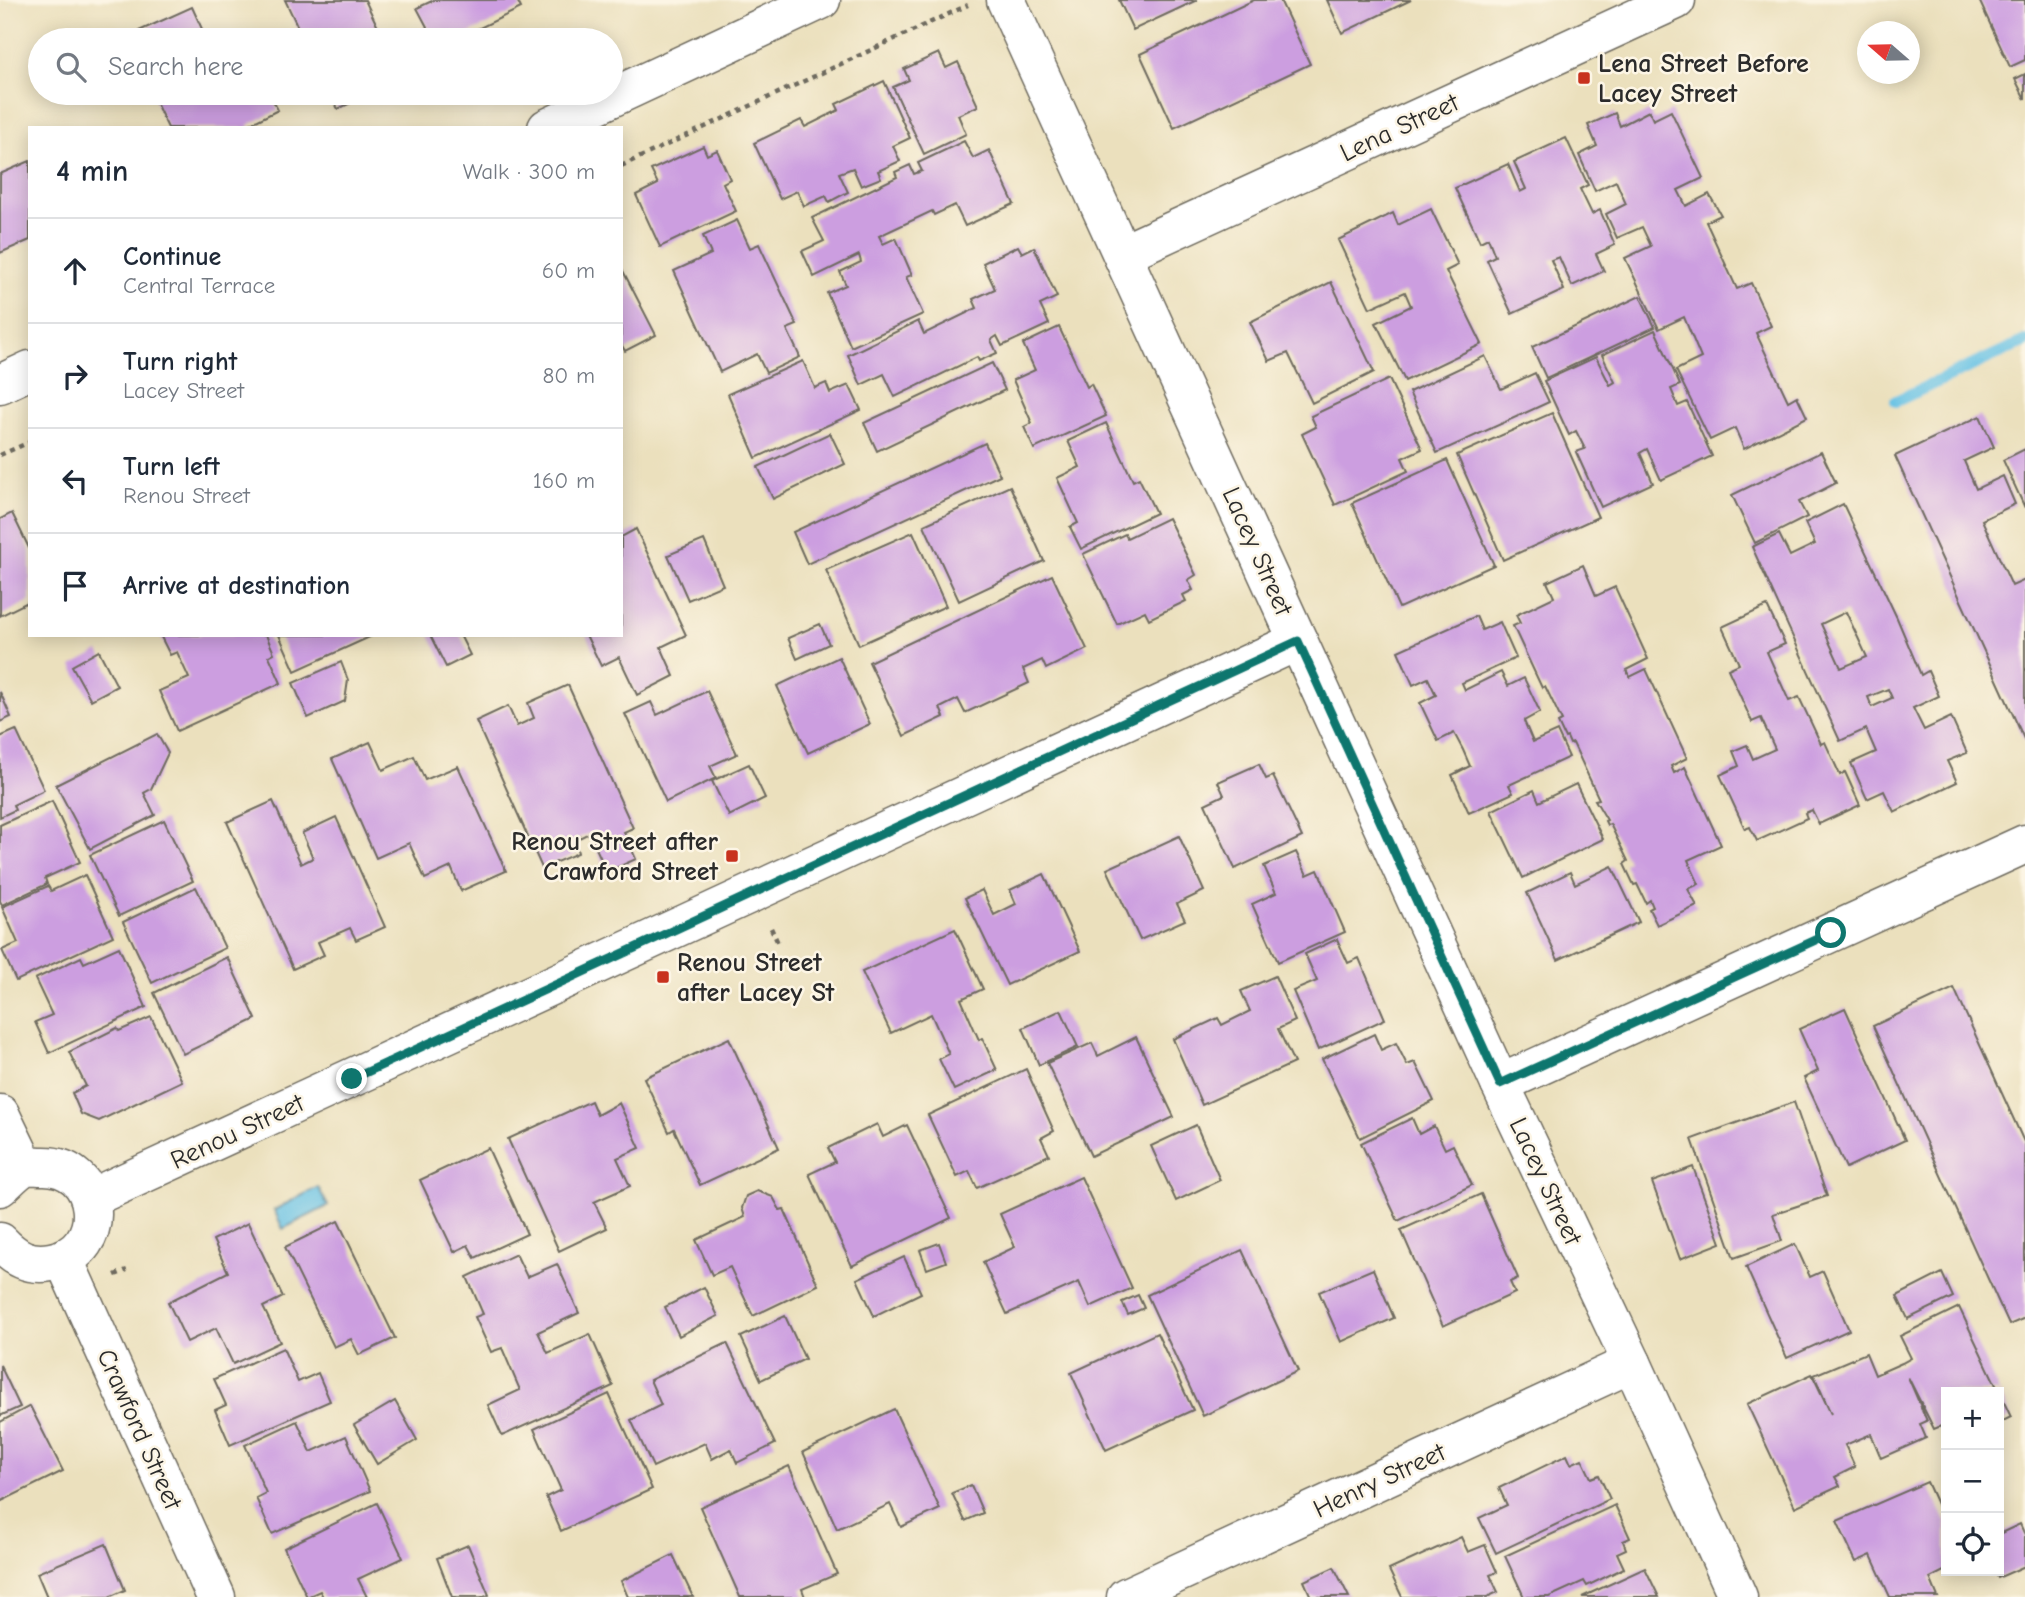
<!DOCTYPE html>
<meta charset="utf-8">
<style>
body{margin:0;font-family:"Comic Neue",sans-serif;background:#f6f6f7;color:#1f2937}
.controls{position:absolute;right:21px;bottom:21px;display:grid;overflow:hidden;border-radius:0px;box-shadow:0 4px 18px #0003}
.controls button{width:63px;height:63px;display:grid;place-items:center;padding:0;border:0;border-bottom:2px solid #e0e1e3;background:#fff;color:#1f2937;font:35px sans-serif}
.compass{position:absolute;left:1857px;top:21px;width:63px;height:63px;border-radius:50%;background:#fff;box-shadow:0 4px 18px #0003;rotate:290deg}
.stop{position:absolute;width:21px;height:21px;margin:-16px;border:5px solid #0f766e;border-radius:50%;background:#fff}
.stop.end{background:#0f766e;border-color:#fff;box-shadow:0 2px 7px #0008}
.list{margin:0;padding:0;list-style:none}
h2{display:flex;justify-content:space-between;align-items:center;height:91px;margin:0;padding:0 28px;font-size:30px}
h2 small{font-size:23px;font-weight:400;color:#747a83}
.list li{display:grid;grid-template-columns:46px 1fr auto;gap:21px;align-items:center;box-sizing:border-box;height:105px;padding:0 28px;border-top:2px solid #e0e1e3}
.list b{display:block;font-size:26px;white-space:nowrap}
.list p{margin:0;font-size:23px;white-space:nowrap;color:#747a83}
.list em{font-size:23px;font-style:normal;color:#747a83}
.icon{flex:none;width:38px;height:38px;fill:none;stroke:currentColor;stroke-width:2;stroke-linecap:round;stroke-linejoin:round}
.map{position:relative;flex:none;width:2025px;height:1597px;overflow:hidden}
.search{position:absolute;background:#fff;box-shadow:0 4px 18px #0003;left:28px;top:28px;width:595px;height:77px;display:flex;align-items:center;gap:18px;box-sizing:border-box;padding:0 24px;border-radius:38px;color:#747a83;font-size:26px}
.panel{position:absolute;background:#fff;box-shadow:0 4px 18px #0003;left:28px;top:126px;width:595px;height:511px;border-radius:0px}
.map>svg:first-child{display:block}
.water{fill:#68c2e5;stroke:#4a7688;stroke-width:2}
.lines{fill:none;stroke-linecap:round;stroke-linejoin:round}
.stream{stroke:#68c2e5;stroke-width:12}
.building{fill:#cc9ee0;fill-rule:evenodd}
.minor-casing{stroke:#6e6a5e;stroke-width:41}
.path{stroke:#6e6a5e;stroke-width:4.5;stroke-dasharray:5 5;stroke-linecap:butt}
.minor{stroke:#fff;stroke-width:38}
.route{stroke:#0f766e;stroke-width:9}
.poi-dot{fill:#c8321e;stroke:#fcf5e5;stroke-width:2.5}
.labels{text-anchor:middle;stroke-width:5;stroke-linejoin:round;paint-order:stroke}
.poi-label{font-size:26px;font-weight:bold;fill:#2b2b2b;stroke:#fcf5e5;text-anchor:start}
.street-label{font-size:26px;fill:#2b2b2b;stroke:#fcf5e5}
</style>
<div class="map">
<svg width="2025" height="1597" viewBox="0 0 2025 1597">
<rect width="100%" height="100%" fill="#fcf5e5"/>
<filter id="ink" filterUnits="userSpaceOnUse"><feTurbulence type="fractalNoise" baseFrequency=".0143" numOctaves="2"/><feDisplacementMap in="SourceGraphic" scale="14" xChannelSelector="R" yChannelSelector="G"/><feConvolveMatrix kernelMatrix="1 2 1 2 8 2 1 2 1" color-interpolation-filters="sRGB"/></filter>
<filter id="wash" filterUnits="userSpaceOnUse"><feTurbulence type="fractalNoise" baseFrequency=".00686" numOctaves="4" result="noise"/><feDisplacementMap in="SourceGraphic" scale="28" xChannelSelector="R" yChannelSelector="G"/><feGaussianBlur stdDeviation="1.57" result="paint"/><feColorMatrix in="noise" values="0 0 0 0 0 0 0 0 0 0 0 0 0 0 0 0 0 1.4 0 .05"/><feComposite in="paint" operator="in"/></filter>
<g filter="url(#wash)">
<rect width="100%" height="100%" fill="#ebe0bd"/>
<polygon class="water" points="318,1187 328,1206 283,1229 274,1210"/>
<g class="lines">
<polyline class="stream" points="1896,401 2025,341"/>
</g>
<g id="blocks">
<g class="building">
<polygon points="285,0 365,0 384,40 304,40"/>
<polygon points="434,0 517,0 521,8 455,40 434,40 417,8"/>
<polygon points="1119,0 1197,0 1133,30"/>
<polygon points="1254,0 1280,0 1310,64 1174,128 1140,54"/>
<polygon points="1327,0 1411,0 1342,33"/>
<polygon points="1979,0 2025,0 2025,60 2010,67"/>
<polygon points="192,7 207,40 119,40"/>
<polygon points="939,53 946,68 958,62 978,106 958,115 966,134 924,154 893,87 909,80 904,69"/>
<polygon points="2025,74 2025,99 2015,79"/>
<polygon points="884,81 910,138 893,146 900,161 878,171 881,178 861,186 853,168 839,173 848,192 829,202 826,196 804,206 797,191 780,199 754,143 801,120 805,127 839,110 836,104"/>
<polygon points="167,93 269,93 278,110 248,125 249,128 168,128 154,99"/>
<polygon points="329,93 372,93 338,109"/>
<polygon points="1649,111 1653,120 1671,111 1703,178 1678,190 1686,206 1709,194 1721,215 1706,222 1737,289 1751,283 1771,326 1756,333 1788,401 1797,396 1807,417 1744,449 1735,428 1710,440 1676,370 1701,358 1684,317 1659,329 1625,258 1651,246 1642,227 1617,238 1606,214 1626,204 1616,181 1595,191 1579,155 1597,146 1588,125 1615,113 1620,126"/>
<polygon points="1566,138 1588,185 1580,189 1592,214 1600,210 1615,245 1596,254 1604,271 1572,286 1559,257 1551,260 1564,290 1512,314 1487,260 1495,256 1488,238 1480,242 1455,188 1508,164 1520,192 1526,189 1514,162"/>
<polygon points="964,141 973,158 989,150 1014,204 965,226 955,205 934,215 932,211 879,236 883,244 896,238 912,275 906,277 923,314 851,347 827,293 846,285 840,272 861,262 859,255 814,277 802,251 824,241 812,218 897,177 895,172 910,165 914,174 922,171 918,163"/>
<polygon points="703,146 707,155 717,150 730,179 723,183 736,211 660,247 636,195 658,184 651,170"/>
<polygon points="30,161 30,240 0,253 0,174"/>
<polygon points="1431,209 1458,265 1446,271 1482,344 1405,381 1376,323 1411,306 1405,292 1370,308 1338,240 1393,213 1398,225"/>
<polygon points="737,220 750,248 759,244 797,325 787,329 800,357 766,373 757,354 720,372 674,271 711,254 703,236"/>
<polygon points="1018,246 1022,253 1034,247 1057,297 1040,305 1049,324 1002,346 997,336 991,340 997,353 979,361 977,357 895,397 884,374 861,385 848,355 918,321 924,334 977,308 973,299 995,289 983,263"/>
<polygon points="621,267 656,335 625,351 621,344"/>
<polygon points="1331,282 1374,372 1312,403 1288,353 1269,361 1250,322"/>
<polygon points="1640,296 1655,327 1546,378 1532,347"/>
<polygon points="1059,327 1087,387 1091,384 1106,416 1034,449 1024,427 1032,423 1013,380 1035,370 1023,344"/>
<polygon points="1655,330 1680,385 1671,389 1678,406 1687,402 1712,456 1661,480 1647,449 1640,453 1653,483 1601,507 1576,452 1585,449 1576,431 1569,435 1544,381 1596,357 1610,385 1615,382 1602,355"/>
<polygon points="1485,356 1501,389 1535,373 1549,402 1437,453 1409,392"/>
<polygon points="803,361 815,388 826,383 830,393 849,385 861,410 756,458 728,394"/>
<polygon points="992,363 1005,390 877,451 864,423"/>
<polygon points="1389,379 1422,449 1402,458 1408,471 1335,505 1302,434 1316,427 1311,416"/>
<polygon points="1552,413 1598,517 1503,560 1457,455"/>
<polygon points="1980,416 1994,447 1964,461 1976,489 2003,476 2015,504 1982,520 2012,586 2025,580 2025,741 1895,456"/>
<polygon points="1106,423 1133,481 1139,478 1156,513 1081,549 1070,527 1078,523 1057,478 1080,467 1068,441"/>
<polygon points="830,433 845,464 773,499 758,467"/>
<polygon points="985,443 1000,475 807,564 793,532"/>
<polygon points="2025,449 2025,508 2003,460"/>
<polygon points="1821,452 1836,483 1799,502 1807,517 1755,543 1732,495"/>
<polygon points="1447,460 1494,565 1399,608 1352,503"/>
<polygon points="1010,486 1044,561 959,601 924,525"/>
<path d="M1843 504 1897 618 1921 675 1928 671 1939 696 1913 708 1924 730 1951 717 1967 753 1947 761 1957 782 1894 812 1884 791 1867 799 1851 763 1876 752 1866 729 1840 741 1752 547 1779 534 1790 556 1815 544 1805 523ZM1846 612 1867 657 1841 668 1821 624ZM1888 689 1892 698 1872 707 1868 697Z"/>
<polygon points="12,513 30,550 30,601 0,616 0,519"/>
<polygon points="1168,518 1196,575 1188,580 1193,590 1183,595 1186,601 1149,619 1145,611 1117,624 1083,554 1125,534 1127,538"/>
<polygon points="636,529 686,635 661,647 674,676 637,695 619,657 601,666 586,635 621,635 621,537"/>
<polygon points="913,532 946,606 859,645 826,570"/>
<polygon points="704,540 723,585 688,600 668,555"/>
<polygon points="1583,565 1596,596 1615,587 1648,659 1626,670 1630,677 1646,669 1687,758 1671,766 1674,773 1685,767 1721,845 1688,860 1699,884 1688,889 1697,906 1657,925 1649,909 1653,907 1650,900 1646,903 1637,884 1634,885 1624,864 1628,861 1610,824 1607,825 1605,821 1607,820 1595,800 1599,799 1573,743 1570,744 1567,737 1565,738 1558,723 1562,721 1545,686 1542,688 1513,626 1520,623 1516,615 1554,597 1547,582"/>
<polygon points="1052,575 1087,649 1046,669 1042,660 1023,669 1029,683 965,713 958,699 940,708 944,717 904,736 869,662"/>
<polygon points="1767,606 1785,644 1767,652 1789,701 1799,697 1821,744 1825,742 1840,775 1845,772 1860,805 1819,824 1812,810 1805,813 1807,818 1757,841 1750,827 1745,829 1720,775 1739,766 1733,751 1747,745 1753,759 1775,749 1761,718 1752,722 1728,669 1739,664 1722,627"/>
<polygon points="1476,616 1482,630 1500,622 1516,658 1462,683 1465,690 1501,672 1508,686 1524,678 1540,712 1524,721 1533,742 1557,731 1569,757 1509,785 1513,793 1469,813 1452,775 1470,766 1463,750 1454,733 1438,741 1420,703 1436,695 1428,678 1413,685 1398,651"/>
<polygon points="820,624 829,644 797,659 788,638"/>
<polygon points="160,635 266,635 274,653 269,656 281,683 177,731 159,691 189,678 177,652 170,655"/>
<polygon points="279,635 374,635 295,671"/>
<polygon points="430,635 460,635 470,655 446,667"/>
<polygon points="99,651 117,686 91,700 72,666"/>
<polygon points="839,657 870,724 808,753 777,686"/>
<polygon points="341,662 348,680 345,701 308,718 293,683"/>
<polygon points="568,685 633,828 624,832 636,859 607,872 589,833 575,840 578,853 542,868 476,721 508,706 517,726 534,718 528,703"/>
<polygon points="707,691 737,754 710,766 716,778 666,802 625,714 651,702 657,715"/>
<polygon points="0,692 11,717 0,722"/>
<polygon points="16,730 44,790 13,805 15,810 0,817 0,737"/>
<polygon points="157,734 168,753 151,789 144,793 155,815 90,849 56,785"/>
<polygon points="370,742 383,770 414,756 425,780 458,766 506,871 461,891 451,867 425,879 409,843 376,858 332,759"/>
<polygon points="749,764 765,798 729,816 712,781"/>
<polygon points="1259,764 1266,779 1273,776 1302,837 1235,869 1205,804 1224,795 1218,782"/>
<polygon points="1576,784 1603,839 1523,878 1491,811 1534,790 1539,802"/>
<polygon points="52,801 80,862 45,878 47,884 2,905 0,901 0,825"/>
<polygon points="273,801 301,864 313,858 302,833 336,817 385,927 356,940 350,928 318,942 324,955 293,969 227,822"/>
<polygon points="164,820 193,881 119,916 90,855"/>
<polygon points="1179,836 1204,891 1177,904 1185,920 1140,940 1107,869"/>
<polygon points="1296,852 1307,875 1318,870 1345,932 1278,962 1252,904 1276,893 1264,866"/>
<polygon points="1612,866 1639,922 1558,960 1527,893 1570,872 1575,884"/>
<polygon points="1044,874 1080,951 1007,985 965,898 982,890 994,915 1016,904 1010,890"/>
<polygon points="85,875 113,936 16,981 2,950 18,943 2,907 48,886 51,891"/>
<polygon points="196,887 225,948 152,983 123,922"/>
<polygon points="955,929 983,989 961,999 979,1040 982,1038 997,1070 954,1090 939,1059 949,1054 931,1014 891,1033 862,972"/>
<polygon points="1337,939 1348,963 1359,958 1385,1019 1318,1050 1293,991 1317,981 1305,954"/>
<polygon points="119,947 146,1007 49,1053 35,1022 52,1015 35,979 81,957 84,963"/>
<polygon points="227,957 256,1019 183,1054 154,993"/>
<polygon points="1275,976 1295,1021 1278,1029 1294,1063 1202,1105 1173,1039 1218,1018 1222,1025 1250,1011 1241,991"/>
<polygon points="1954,988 2025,1144 2025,1318 2009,1325 1873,1026"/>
<polygon points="1845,1008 1905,1140 1846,1168 1804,1078 1818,1071 1799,1029"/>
<polygon points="1061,1010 1078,1047 1039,1065 1023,1028"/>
<polygon points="151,1017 182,1081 99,1121 81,1114 72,1093 86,1086 69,1052 117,1028 119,1031"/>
<polygon points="1374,1034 1381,1050 1396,1043 1407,1065 1415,1062 1434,1101 1360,1138 1322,1059"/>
<polygon points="1136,1037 1174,1117 1091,1156 1047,1063 1092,1043 1098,1056"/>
<polygon points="729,1038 779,1148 700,1185 674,1129 669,1132 644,1078"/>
<polygon points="1026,1069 1054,1131 1041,1138 1049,1155 977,1188 969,1171 957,1177 928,1115"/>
<polygon points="591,1101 597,1115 619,1103 640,1148 617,1158 630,1186 594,1202 607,1228 559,1251 508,1139"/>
<polygon points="1794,1102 1827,1196 1773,1214 1782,1241 1734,1258 1692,1139"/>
<polygon points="1412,1118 1419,1134 1434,1126 1445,1149 1453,1145 1472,1185 1398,1221 1361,1143"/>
<polygon points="877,1124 883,1137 907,1125 951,1218 852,1266 809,1174 835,1162 828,1148"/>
<polygon points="1196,1125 1220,1180 1176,1201 1151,1146"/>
<polygon points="488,1148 527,1234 475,1258 468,1245 454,1252 420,1180"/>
<polygon points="1693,1167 1721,1243 1680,1259 1652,1182"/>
<polygon points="1081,1177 1132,1288 1090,1307 1079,1282 1007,1314 983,1262 1015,1247 1000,1214"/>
<polygon points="757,1191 773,1197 780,1210 784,1209 818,1285 753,1316 730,1267 712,1275 696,1240 745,1217 742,1208 746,1196"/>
<polygon points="1481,1194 1518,1278 1510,1282 1515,1293 1443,1326 1401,1230"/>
<polygon points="338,1221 395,1338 359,1355 351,1339 334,1347 285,1247"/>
<polygon points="248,1223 283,1297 263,1307 280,1342 233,1364 216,1328 187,1342 168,1302 228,1272 213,1240"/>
<polygon points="939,1243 946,1262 927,1269 920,1250"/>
<polygon points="1795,1244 1810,1277 1823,1271 1849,1330 1787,1358 1746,1267"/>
<polygon points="1242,1250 1298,1371 1203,1416 1147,1295"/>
<polygon points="516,1254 527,1277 557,1264 579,1313 538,1332 548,1353 590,1334 613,1386 502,1436 488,1405 520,1390 502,1348 491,1352 475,1317 483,1314 467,1277"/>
<polygon points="904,1257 921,1293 874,1316 857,1279"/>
<polygon points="1373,1269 1394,1318 1341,1342 1319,1292"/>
<polygon points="1942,1273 1953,1297 1908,1319 1897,1296"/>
<polygon points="704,1287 718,1316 679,1336 665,1307"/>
<polygon points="1138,1295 1144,1308 1128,1315 1122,1302"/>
<polygon points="1959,1307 2011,1417 1999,1423 1999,1392 1946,1392 1946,1424 1934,1429 1908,1377 1927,1421 1920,1424 1926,1438 1881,1458 1871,1434 1845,1445 1855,1467 1835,1477 1840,1486 1795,1507 1747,1404 1812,1374 1831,1414 1814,1375 1866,1353 1875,1375 1902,1363 1911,1358 1900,1336"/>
<polygon points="785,1316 805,1359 761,1380 741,1337"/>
<polygon points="1157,1333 1193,1410 1106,1450 1071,1373"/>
<polygon points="727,1343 775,1444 737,1463 731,1449 712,1459 705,1443 653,1467 631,1420 661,1405 650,1380"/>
<polygon points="283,1348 298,1382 318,1373 330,1401 230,1445 215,1410 226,1405 214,1379"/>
<polygon points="0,1365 20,1407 0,1416"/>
<polygon points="609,1394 652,1489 561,1531 546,1497 561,1490 534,1429"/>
<polygon points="395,1401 417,1440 377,1464 354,1425"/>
<polygon points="30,1406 63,1471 0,1502 0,1422"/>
<polygon points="894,1409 940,1509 901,1527 890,1504 837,1529 803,1452"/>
<polygon points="297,1421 311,1452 346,1436 370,1491 272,1534 256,1498 266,1493 245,1445"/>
<polygon points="1567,1455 1571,1464 1582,1459 1591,1478 1599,1475 1610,1499 1496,1553 1479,1518 1507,1505 1499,1488"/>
<polygon points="789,1466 837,1574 802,1589 805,1597 740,1597 700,1507"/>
<polygon points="1927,1482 1946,1524 1946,1570 1930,1578 1938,1597 1890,1597 1871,1555 1856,1562 1837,1521"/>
<polygon points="971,1485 983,1513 965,1521 952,1493"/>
<polygon points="377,1503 403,1558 358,1579 367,1597 323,1597 320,1591 307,1597 284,1548"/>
<polygon points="1615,1505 1630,1538 1623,1541 1626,1549 1617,1553 1624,1568 1587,1586 1584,1581 1549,1597 1524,1597 1505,1556"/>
<polygon points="2020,1524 2025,1535 2025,1566 1998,1578 1995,1571 1999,1571 1999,1534"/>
<polygon points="1461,1537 1468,1552 1485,1545 1497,1572 1490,1575 1498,1592 1487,1597 1402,1597 1389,1570"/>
<polygon points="106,1544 125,1590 109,1597 47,1597 37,1573"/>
<polygon points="468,1545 489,1595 484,1597 452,1597 437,1558"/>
<polygon points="673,1555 693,1597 628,1597 621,1581"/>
<polygon points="1334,1567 1349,1597 1311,1597 1304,1581"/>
<polygon points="1645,1568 1659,1597 1582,1597"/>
</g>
</g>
</g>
<g filter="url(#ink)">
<use href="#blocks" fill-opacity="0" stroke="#6e6a5e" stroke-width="2"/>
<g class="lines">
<g class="minor-casing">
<g id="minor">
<polyline points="1006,0 1500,1084 1632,1363 1738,1597"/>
<polyline points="547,128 821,0"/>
<polyline points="1122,254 1676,0"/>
<polyline points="0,384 30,370"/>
<polyline points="1500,1084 2025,844"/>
<polyline points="0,1114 25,1166"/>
<path d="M0 1187C7 1181 17 1170 25 1166 29 1165 37 1166 41 1166 103 1163 111 1252 51 1262 29 1266 15 1258 0 1242"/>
<polyline points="91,1198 1298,641"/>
<polyline points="64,1260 216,1597"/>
<polyline points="1126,1597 1632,1363"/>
</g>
</g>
<g class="path">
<polyline points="621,166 968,5"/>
<polyline points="0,455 30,442"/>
<polyline points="771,928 778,943"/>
<polyline points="115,1275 127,1270"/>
</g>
<use href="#minor" class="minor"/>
</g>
</g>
<g class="lines" filter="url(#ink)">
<polyline class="route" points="352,1079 1298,641 1500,1084 1831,933"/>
</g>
<g class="poi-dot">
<rect x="1577" y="71" width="14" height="14" rx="3.5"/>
<rect x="725" y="849" width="14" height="14" rx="3.5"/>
<rect x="656" y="970" width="14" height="14" rx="3.5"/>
</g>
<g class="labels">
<g class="poi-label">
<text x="1598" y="72">Lena Street Before<tspan x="1598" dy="30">Lacey Street</tspan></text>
<text x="718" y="850" text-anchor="end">Renou Street after<tspan x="718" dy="30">Crawford Street</tspan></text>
<text x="677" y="971">Renou Street<tspan x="677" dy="30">after Lacey St</tspan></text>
</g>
<g class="street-label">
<text transform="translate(1399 127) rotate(-25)" y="9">Lena Street</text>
<text transform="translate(1258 551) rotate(66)" y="9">Lacey Street</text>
<text transform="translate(237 1131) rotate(-25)" y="9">Renou Street</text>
<text transform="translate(1546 1181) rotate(65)" y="9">Lacey Street</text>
<text transform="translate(140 1429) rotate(66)" y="9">Crawford Street</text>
<text transform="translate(1379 1480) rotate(-25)" y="9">Henry Street</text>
</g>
</g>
</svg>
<div class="controls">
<button>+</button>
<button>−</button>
<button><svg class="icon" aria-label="locate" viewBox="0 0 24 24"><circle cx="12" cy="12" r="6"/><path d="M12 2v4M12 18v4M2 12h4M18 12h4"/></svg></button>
</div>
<svg class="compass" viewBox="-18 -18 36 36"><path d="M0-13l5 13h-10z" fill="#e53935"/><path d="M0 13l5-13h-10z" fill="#747a83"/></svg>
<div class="stop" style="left:1831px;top:933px"></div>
<div class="stop end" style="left:352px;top:1079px"></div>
<div class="search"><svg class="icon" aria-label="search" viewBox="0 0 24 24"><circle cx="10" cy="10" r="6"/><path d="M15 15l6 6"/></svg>Search here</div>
<section class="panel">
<h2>4 min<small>Walk · 300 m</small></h2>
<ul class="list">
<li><svg class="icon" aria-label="ahead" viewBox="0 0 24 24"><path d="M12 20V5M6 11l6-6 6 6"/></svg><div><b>Continue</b><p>Central Terrace</p></div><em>60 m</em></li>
<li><svg class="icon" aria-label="right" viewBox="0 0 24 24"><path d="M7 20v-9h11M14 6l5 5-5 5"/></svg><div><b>Turn right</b><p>Lacey Street</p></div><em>80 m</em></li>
<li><svg class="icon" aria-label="left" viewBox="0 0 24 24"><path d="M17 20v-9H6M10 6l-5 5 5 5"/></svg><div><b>Turn left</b><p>Renou Street</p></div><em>160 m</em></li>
<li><svg class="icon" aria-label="arrive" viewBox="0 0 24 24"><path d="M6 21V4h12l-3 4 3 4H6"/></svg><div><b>Arrive at destination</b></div></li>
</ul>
</section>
</div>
